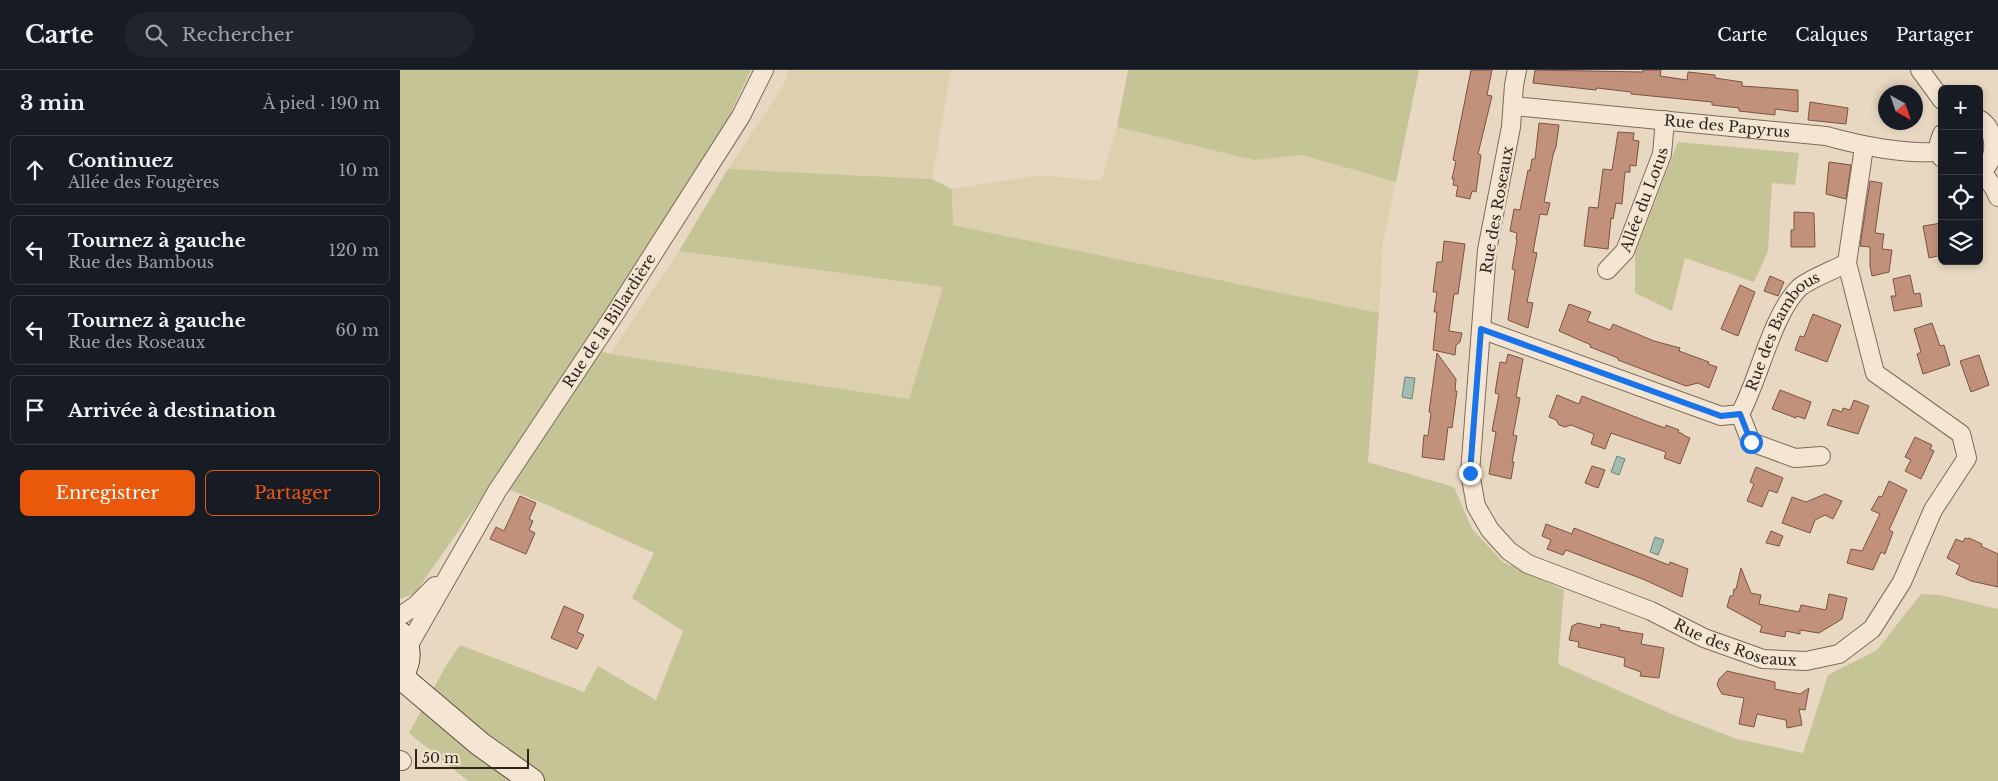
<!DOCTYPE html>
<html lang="fr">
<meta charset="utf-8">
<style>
body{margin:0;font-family:"Libre Baskerville",serif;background:#20242c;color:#f1f3f6}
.controls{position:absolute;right:15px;top:15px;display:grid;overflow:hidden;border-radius:8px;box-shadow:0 2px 8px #0003}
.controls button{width:45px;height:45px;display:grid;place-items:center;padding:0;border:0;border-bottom:1px solid #363941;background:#171b24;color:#f1f3f6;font:25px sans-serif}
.compass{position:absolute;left:1478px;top:15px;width:45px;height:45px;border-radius:50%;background:#171b24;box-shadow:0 2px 8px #0003;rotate:140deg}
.scale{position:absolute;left:15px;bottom:12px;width:114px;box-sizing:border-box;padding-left:5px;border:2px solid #31241d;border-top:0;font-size:14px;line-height:18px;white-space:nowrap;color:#31241d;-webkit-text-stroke:4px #f0e3cf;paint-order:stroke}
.stop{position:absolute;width:15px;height:15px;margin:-11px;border:4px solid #1a73e8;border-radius:50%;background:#fff}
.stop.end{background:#1a73e8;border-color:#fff;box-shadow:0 1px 5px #0008}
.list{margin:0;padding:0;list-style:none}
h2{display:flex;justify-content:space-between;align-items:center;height:65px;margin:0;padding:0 20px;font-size:21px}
h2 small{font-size:16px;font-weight:400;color:#9ea1a6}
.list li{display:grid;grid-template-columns:32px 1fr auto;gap:15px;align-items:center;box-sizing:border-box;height:70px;margin:0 10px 10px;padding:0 10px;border:1px solid #363941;border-radius:8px}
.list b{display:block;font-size:19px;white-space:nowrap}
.list p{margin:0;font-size:16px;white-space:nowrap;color:#9ea1a6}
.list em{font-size:16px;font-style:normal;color:#9ea1a6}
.actions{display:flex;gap:10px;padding:15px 20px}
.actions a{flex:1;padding:11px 0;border:1px solid #ea580c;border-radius:8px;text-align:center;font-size:18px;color:#ea580c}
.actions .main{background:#ea580c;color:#fff}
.icon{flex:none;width:28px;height:28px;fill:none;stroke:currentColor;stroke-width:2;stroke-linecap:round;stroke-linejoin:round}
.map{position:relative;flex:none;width:1598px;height:711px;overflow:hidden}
header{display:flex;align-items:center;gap:30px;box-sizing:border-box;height:70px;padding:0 25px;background:#171b24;border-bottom:1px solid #363941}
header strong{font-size:24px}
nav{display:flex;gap:28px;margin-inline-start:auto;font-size:18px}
.search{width:350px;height:45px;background:#20242c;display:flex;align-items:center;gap:12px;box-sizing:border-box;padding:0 18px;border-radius:28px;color:#9ea1a6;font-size:19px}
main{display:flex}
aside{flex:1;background:#171b24}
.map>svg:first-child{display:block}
.farmland{fill:#ddd0af}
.green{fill:#c4c496}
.water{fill:#a3bbb1;stroke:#6b877d}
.building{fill:#c2917b;stroke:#7c5343}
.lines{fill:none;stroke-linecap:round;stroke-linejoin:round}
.minor-casing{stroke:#7f6a5a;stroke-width:20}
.secondary-casing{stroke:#614c3e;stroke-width:26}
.minor{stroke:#f4e6d3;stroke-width:18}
.secondary{stroke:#f4e6d3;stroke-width:24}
.route{stroke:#1a73e8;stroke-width:6}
.labels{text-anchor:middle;stroke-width:5;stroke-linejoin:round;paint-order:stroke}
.street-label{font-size:15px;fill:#31241d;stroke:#f0e3cf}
</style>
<header>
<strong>Carte</strong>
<div class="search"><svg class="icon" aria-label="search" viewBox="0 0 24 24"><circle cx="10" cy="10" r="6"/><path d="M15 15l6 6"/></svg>Rechercher</div>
<nav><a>Carte</a><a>Calques</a><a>Partager</a></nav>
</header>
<main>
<aside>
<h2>3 min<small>À pied · 190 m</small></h2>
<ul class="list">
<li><svg class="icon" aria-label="ahead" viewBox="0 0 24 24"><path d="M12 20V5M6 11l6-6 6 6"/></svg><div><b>Continuez</b><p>Allée des Fougères</p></div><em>10 m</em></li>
<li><svg class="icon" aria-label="left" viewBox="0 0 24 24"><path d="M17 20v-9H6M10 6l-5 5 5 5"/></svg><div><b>Tournez à gauche</b><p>Rue des Bambous</p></div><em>120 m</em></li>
<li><svg class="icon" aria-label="left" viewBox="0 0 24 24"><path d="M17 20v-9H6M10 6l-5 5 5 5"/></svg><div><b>Tournez à gauche</b><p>Rue des Roseaux</p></div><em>60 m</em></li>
<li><svg class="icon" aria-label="arrive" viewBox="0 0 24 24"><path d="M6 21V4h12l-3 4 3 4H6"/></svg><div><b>Arrivée à destination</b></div></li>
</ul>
<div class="actions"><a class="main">Enregistrer</a><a>Partager</a></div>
</aside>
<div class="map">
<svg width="1598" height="711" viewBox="0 0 1598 711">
<rect width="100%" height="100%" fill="#e8d8c1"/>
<g class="farmland">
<polygon points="389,0 551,0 532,109 328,99 384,14"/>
<polygon points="717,57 854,90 902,85 996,112 983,171 979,243 553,155 552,119 639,105 701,111"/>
<polygon points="279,181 544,217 509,329 210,284"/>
</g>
<g class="green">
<polygon points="0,0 351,0 328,48 184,275 210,284 509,329 543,217 279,181 328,99 532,109 552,119 553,155 979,243 968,392 1054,417 1072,459 1103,492 1164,520 1158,594 1274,645 1337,669 1403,683 1428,605 1477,580 1521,524 1540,525 1598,539 1598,711 68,711 9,663 47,594 60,575 184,622 198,596 256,630 283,561 232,528 254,483 145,434 92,413 15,523 0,529"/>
<polygon points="728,0 1019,0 996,112 902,85 854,90 717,57"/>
<polygon points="1278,72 1399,83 1395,115 1372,113 1368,181 1354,212 1285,188 1272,241 1235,223 1235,183"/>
</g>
<g class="water">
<polygon points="1005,307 1015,308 1012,329 1002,327"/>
<polygon points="1217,386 1225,389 1219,405 1211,402"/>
<polygon points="1255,467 1264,470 1258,485 1250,482"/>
</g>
<g class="building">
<polygon points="1071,0 1092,0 1087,25 1092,26 1078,84 1081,85 1076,122 1072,121 1070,129 1056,126 1058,116 1053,115 1054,109 1052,109 1056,91 1053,90"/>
<polygon points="1135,0 1243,2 1243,0 1261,0 1260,6 1287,10 1288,2 1315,5 1315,8 1342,12 1342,16 1398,20 1398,42 1375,39 1375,45 1339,41 1339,38 1312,35 1312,32 1231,24 1231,22 1197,18 1196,20 1133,13"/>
<polygon points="1410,32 1448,38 1446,54 1408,50"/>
<polygon points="1139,53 1159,55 1156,77 1153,85 1144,132 1150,133 1147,145 1140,144 1133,182 1137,183 1127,232 1133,233 1128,258 1108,250 1115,200 1112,199 1117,170 1116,169 1117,163 1110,161 1114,139 1120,140 1128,100 1130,101 1132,89 1135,89"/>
<polygon points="1218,62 1234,63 1233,70 1239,71 1236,96 1230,95 1230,102 1225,102 1222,134 1216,133 1213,149 1211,148 1208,179 1184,176 1189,137 1198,138 1203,99 1212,100"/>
<polygon points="1429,92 1451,95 1446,129 1426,124"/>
<polygon points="1470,111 1482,113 1475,163 1484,164 1482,179 1492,180 1489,202 1472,206 1470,196 1470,177 1460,176"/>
<polygon points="1394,142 1414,143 1415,177 1391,177 1391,160 1394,160"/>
<polygon points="1542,153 1542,185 1529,188 1523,156"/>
<polygon points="1044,171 1065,174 1058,224 1054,224 1049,261 1062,263 1060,272 1056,275 1055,285 1033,280 1037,242 1034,242 1037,222 1033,222 1037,192 1042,192"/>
<polygon points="1510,205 1514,224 1520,223 1522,236 1494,241 1491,226 1496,226 1493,209"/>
<polygon points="1370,206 1384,212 1378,226 1364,221"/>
<polygon points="1340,215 1355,222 1338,266 1321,259"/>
<polygon points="1169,234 1191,242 1187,251 1210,260 1213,254 1254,271 1280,278 1279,281 1309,292 1308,294 1317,297 1309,318 1298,313 1286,316 1218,290 1218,288 1190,277 1191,275 1159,261"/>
<polygon points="1413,244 1441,255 1427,292 1395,280 1400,266 1404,267"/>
<polygon points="1532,253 1540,276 1544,275 1550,295 1523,304 1517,284 1521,282 1514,259"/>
<polygon points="1037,283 1056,309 1055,321 1057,321 1052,358 1048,357 1044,390 1022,387 1024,365 1028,366 1031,343 1029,342"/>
<polygon points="1108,284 1123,289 1116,327 1120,328 1113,365 1117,366 1112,392 1114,392 1111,409 1089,404 1096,362 1092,361 1099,324 1095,323 1100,292 1106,293"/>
<polygon points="1579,285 1589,315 1571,322 1560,291"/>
<polygon points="1380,320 1411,332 1405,349 1397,346 1396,348 1372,339"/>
<polygon points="1157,325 1179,334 1182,326 1251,353 1265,358 1266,355 1279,360 1278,362 1283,364 1283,365 1290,368 1280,394 1264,388 1266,382 1211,363 1205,379 1191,374 1194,364 1171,355 1165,357 1159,355 1156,350 1149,347"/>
<polygon points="1454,330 1469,336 1458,364 1427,355 1433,339 1442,342 1443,338 1450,340"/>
<polygon points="1515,367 1532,375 1530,379 1534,381 1521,409 1505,401 1511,390 1505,387"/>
<polygon points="1192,396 1205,400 1198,418 1185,413"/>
<polygon points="1356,397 1383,408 1377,423 1369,420 1362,437 1347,431 1354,414 1350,412"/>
<polygon points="1489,411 1507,420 1489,460 1493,462 1485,484 1481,482 1473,500 1447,493 1451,479 1462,481 1480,444 1471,440 1479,426 1482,427"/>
<polygon points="1425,424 1442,431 1433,449 1425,445 1415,450 1410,463 1382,453 1392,427 1406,432"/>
<polygon points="120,426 136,433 129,449 133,451 129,460 135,463 126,484 90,469 96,457 104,461"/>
<polygon points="1146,454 1172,464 1174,458 1269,495 1270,492 1288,499 1282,527 1245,510 1166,480 1163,485 1147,479 1151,470 1142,466"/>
<polygon points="1371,461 1383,466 1379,476 1366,473"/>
<polygon points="1565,468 1568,469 1569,468 1582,474 1581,476 1598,484 1598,517 1571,511 1556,504 1560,495 1547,488 1556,469 1563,472"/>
<polygon points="1341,498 1351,523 1361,525 1359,534 1399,542 1401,535 1426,540 1429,524 1447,528 1442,549 1419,563 1400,560 1400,564 1386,561 1385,567 1360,562 1362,556 1327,537 1330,526 1333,526 1334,519 1336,519"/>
<polygon points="164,536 184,545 177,562 184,565 177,579 151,568"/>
<polygon points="1178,553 1200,558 1201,554 1220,558 1219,560 1243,564 1241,574 1264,578 1259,608 1240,606 1241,602 1224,596 1225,588 1178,577 1179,572 1169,570 1172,556"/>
<polygon points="1327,601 1375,612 1375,619 1400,624 1409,618 1405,640 1399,639 1402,655 1387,658 1386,650 1357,644 1354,657 1339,654 1344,628 1322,624 1317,615 1319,609"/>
</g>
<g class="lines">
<g class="minor-casing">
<g id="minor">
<path id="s1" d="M1117 0 1114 15 1111 57 1087 180 1070 403 1076 436 1090 460 1109 481 1128 494 1251 541 1304 568 1363 589 1406 591 1439 584 1472 559 1502 512 1533 440 1567 388 1561 364 1475 303 1447 193 1464 77"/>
<polyline points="1520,0 1542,30"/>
<path id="s2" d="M1113 36 1426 66C1463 76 1501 84 1540 82"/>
<path d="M1579 49C1598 60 1598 92 1579 103"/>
<polyline points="1542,64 1539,73 1542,88"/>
<polyline points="1582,102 1594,118 1598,127"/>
<path id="s3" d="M1207 200 1225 181 1262 84 1265 50"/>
<path id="s4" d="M1081 259 1321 346 1340 344C1359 309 1372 245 1399 218 1407 210 1436 199 1447 193"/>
<polyline points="1340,344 1351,372 1395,388 1421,386"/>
<polyline points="0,546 15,536 35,516"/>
<path id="s5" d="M7 578 97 421 216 242 341 46 364 0"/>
<polyline points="0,690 2,691"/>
</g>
</g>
<g class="secondary-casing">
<g id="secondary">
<path d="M0 564C11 578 9 593 0 608"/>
<polyline points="1,607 80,674 132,711"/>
</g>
</g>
<use href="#minor" class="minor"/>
<use href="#secondary" class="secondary"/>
</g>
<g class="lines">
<polyline class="route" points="1070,403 1081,259 1321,346 1340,344 1351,372"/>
</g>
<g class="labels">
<g class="street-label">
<text dy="5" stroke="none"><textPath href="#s2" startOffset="215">Rue des Papyrus</textPath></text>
<text dy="5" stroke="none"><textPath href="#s3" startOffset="81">Allée du Lotus</textPath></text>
<text transform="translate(1097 140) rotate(-80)" y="5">Rue des Roseaux</text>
<text dy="5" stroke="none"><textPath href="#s5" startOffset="385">Rue de la Billardière</textPath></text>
<text dy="5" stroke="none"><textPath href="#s4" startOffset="369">Rue des Bambous</textPath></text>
<text dy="5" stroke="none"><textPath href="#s1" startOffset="742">Rue des Roseaux</textPath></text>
</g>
</g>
</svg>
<div class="controls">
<button>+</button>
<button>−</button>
<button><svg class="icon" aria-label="locate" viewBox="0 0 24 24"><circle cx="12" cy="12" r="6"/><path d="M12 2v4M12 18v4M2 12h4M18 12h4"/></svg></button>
<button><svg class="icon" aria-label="layers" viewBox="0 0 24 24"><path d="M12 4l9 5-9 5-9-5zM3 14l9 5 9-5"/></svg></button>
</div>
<svg class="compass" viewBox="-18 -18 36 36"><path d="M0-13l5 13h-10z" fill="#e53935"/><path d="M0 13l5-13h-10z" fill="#9ea1a6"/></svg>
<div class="scale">50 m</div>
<div class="stop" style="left:1351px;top:372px"></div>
<div class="stop end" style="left:1070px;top:403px"></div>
</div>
</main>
